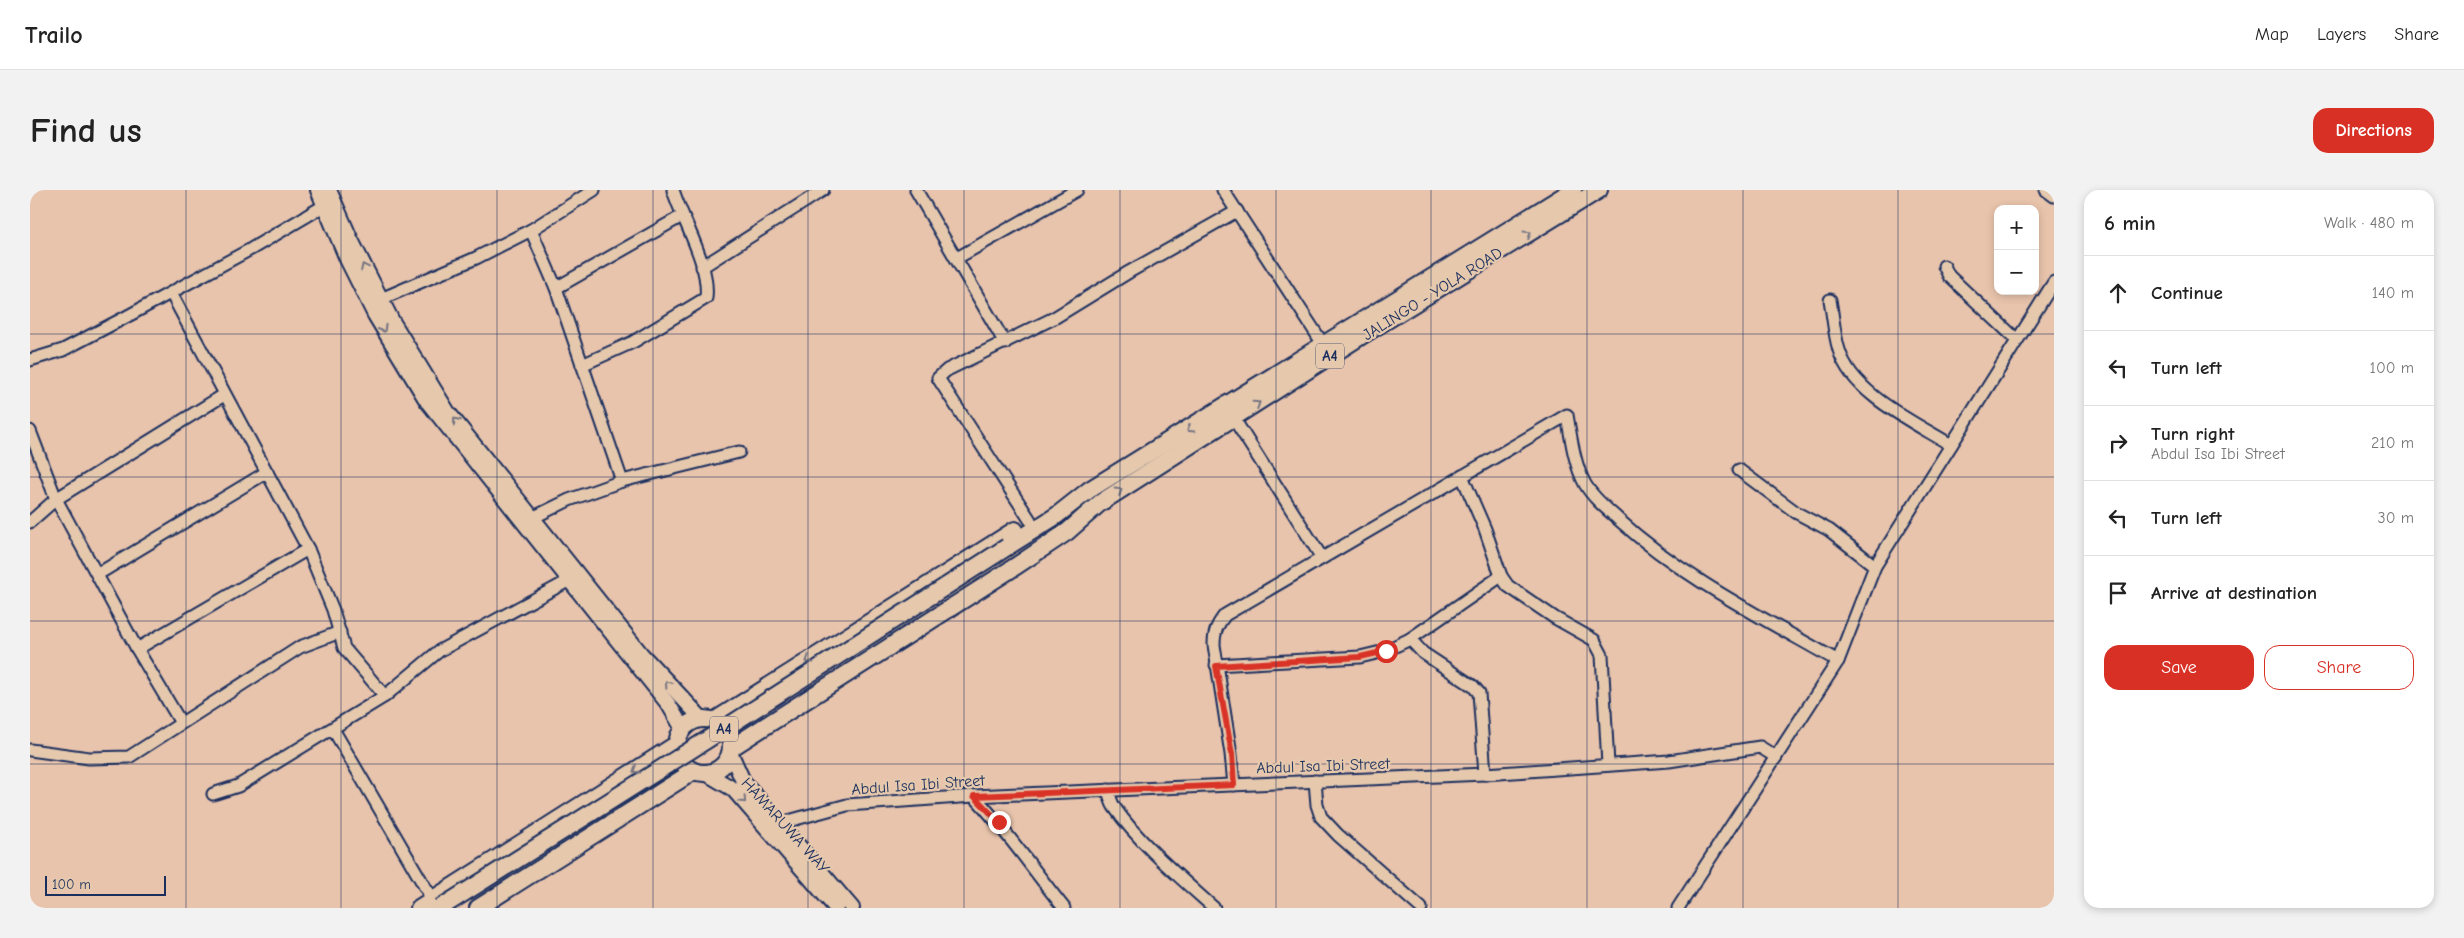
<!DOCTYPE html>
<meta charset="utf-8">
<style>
body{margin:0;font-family:"Comic Neue",sans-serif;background:#f2f2f2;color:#222}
.controls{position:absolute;right:15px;top:15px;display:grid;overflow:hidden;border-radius:10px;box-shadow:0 2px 8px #0003}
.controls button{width:45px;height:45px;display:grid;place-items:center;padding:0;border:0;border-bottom:1px solid #e0e0e0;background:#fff;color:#222;font:25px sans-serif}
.scale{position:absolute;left:15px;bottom:12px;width:121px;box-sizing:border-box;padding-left:5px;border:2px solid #1b2f5e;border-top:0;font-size:14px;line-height:18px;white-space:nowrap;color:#1b2f5e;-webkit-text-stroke:4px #e6c9ad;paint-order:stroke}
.stop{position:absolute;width:15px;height:15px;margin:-11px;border:4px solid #d93025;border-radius:50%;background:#fff}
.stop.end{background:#d93025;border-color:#fff;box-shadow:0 1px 5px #0008}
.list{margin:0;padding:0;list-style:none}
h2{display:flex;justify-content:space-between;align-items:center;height:65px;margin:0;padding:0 20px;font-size:21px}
h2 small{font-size:16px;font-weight:400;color:#767676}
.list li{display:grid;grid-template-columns:32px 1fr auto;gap:15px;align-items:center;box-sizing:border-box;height:75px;padding:0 20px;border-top:1px solid #e0e0e0}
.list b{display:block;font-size:19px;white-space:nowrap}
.list p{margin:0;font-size:16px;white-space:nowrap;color:#767676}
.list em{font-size:16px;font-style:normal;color:#767676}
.actions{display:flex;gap:10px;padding:15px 20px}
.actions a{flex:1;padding:11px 0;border:1px solid #d93025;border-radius:15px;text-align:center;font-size:18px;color:#d93025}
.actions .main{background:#d93025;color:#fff}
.icon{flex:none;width:28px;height:28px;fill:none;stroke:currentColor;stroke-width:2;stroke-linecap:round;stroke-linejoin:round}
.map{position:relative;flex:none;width:2024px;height:718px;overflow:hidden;border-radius:15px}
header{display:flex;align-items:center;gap:30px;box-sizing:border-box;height:70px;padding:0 25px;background:#fff;border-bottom:1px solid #e0e0e0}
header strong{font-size:24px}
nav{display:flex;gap:28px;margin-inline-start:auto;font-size:18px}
.intro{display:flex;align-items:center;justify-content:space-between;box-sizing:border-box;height:120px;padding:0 30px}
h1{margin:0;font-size:35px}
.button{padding:12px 22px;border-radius:15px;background:#d93025;color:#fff;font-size:18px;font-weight:700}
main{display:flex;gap:30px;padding:0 30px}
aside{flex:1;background:#fff;border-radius:15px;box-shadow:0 2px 8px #0003}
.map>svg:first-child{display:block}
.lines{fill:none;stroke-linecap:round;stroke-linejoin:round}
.minor-casing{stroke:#1b2f5e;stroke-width:15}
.major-casing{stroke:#1b2f5e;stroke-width:18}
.highway-casing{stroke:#1b2f5e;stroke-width:20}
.minor{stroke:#e6c9ad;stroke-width:11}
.major{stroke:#e6c9ad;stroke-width:14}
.highway{stroke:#e6c9ad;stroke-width:16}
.highway-bridge-casing{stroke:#1b2f5e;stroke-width:20;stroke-linecap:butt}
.highway-bridge{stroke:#e6c9ad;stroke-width:16}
.oneway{stroke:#767482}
.route{stroke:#d93025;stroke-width:6}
.grid{fill:none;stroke:#1b2f5e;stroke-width:1;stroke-opacity:0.55}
.labels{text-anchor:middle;stroke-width:4.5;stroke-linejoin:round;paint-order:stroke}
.shield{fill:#e6c9ad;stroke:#585d76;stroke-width:1}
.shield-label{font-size:15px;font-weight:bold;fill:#1b2f5e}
.street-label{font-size:16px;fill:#1b2f5e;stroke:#e6c9ad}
</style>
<header>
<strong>Trailo</strong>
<nav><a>Map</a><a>Layers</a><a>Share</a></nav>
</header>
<div class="intro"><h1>Find us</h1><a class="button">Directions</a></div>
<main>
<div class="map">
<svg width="2024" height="718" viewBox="0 0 2024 718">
<rect width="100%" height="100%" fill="#e9c4ac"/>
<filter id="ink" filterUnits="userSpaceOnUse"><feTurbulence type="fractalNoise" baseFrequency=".02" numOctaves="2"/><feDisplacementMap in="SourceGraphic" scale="10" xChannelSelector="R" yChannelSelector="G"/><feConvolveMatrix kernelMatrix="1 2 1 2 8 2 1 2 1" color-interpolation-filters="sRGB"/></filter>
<g filter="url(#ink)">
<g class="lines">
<g class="minor-casing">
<g id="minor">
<polyline points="886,0 975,153"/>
<polyline points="1193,0 1293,154"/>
<polyline points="2016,0 2024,6"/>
<polyline points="927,68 1047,0"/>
<polyline points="1914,76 1919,86 1987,150"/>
<polyline points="672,77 793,0"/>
<polyline points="526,98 652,26"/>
<polyline points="141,103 278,359 303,420 314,458 355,506"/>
<polyline points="351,109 446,68 501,40"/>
<path d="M1800 110C1803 126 1804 144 1809 160 1822 204 1884 232 1921 255"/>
<polyline points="0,170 33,160 96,127 221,59 302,11"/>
<path d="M552 175 603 152 676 108C680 74 653 32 643 0"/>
<polyline points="1204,229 1292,368"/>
<polyline points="0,241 26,309 107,459 151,533"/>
<polyline points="1709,280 1767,323 1799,340 1845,376"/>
<polyline points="1432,286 1455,339 1471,386 1478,396 1525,428 1564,450 1572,465 1578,575"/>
<polyline points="592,291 709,262"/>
<polyline points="1000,330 908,188 917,180 1024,128 1099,82 1207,21"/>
<polyline points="496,331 539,310 592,291 526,98 501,40 564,0"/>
<polyline points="0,332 26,309 194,205"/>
<polyline points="68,384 237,282"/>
<polyline points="1380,449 1393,463 1443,496 1449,503 1455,584"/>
<polyline points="107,459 278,359"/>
<polyline points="1186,475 1330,467 1355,461 1380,449 1471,386"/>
<polyline points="303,539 402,709"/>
<polyline points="0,560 59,568 99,567 270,457 310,442"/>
<polyline points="1285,591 1287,615 1291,627 1308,645 1391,718"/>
<path d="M1204 595 1201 564 1184 455C1184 442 1187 435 1195 425L1537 225C1541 247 1544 274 1555 294 1563 308 1577 319 1589 330 1653 388 1733 428 1808 471"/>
<path d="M1078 600C1080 606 1081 613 1085 618 1109 653 1152 689 1184 718"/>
<polyline points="183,604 208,596 355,506 409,461 540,390"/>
<path d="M944 606C977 641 1004 681 1034 718"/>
<polyline points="751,633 817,615 944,606 1455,584 1639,571 1730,557 1746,567"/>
<polyline points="1648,718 1808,471 1845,376 2024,92"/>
</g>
</g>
<g class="major-casing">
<g id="major">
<polyline points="288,0 317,69 345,125 397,211 639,515 653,539"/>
<polyline points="299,0 320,48 362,131 417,221 612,465 672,529"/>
<polyline points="700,562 713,591 822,718"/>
<polyline points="674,582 703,599 806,718"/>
</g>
</g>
<g class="highway-casing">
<g id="highway">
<polyline points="977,357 1026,326 1059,300 1543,0"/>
<circle cx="674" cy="556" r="27"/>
<polyline points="684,531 985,340"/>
<polyline points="701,558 986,376 1037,342 1070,313 1331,146 1569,0"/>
<polyline points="389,718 647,554"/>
<polyline points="448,718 664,581"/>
</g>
</g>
<use href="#minor" class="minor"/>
<use href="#major" class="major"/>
<use href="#highway" class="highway"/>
<g class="highway-bridge-casing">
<polyline id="highway-bridge" points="410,718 675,551 977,357"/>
</g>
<use href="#highway-bridge" class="highway-bridge"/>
</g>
<defs><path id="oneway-chevron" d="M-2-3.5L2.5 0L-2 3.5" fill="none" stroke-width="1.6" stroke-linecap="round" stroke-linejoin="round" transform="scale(1.25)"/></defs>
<g class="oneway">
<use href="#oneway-chevron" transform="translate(1498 44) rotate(-32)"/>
<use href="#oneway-chevron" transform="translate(334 77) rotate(-116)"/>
<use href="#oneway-chevron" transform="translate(353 139) rotate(60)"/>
<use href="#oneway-chevron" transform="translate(1227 214) rotate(-33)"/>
<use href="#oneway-chevron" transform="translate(426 231) rotate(-128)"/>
<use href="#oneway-chevron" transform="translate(1160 239) rotate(148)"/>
<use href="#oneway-chevron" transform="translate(1089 301) rotate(-32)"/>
<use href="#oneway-chevron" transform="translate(779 470) rotate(148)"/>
<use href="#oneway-chevron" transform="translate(638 494) rotate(-131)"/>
<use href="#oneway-chevron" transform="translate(606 580) rotate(148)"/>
<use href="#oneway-chevron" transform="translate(713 610) rotate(47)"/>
</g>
</g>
<g class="lines" filter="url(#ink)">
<polyline class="route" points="969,632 944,606 1204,595 1202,564 1186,476 1330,467 1356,461"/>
</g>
<path class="grid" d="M156 0V718M311 0V718M467 0V718M623 0V718M778 0V718M934 0V718M1090 0V718M1246 0V718M1401 0V718M1557 0V718M1713 0V718M1868 0V718M0 144H2024M0 287H2024M0 431H2024M0 574H2024"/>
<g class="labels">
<g class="shield">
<rect x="1286" y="153.5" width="28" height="25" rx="4"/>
<rect x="680" y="526.5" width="28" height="25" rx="4"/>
</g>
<g class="shield-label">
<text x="1300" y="171">A4</text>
<text x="694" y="544">A4</text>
</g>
<g class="street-label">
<text transform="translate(1402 103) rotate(-32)" y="6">JALINGO - YOLA ROAD</text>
<text transform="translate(1293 575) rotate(-2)" y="6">Abdul Isa Ibi Street</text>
<text transform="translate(888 594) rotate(-4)" y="6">Abdul Isa Ibi Street</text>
<text transform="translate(756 635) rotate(48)" y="6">HAMARUWA WAY</text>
</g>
</g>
</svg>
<div class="controls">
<button>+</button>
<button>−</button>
</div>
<div class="scale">100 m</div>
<div class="stop" style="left:1356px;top:461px"></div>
<div class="stop end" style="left:969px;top:632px"></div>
</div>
<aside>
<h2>6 min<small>Walk · 480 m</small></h2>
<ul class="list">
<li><svg class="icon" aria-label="ahead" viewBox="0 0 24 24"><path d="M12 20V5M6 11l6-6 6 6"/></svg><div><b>Continue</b></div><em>140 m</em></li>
<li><svg class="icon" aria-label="left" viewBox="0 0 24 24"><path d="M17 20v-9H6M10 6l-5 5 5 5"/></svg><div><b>Turn left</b></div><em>100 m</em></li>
<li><svg class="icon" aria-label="right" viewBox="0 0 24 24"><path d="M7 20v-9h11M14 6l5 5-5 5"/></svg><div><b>Turn right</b><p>Abdul Isa Ibi Street</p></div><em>210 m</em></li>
<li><svg class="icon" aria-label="left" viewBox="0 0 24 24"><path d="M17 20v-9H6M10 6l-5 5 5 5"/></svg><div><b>Turn left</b></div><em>30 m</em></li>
<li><svg class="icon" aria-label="arrive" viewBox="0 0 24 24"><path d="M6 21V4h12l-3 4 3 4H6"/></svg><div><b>Arrive at destination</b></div></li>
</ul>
<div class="actions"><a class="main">Save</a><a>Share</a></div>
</aside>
</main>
